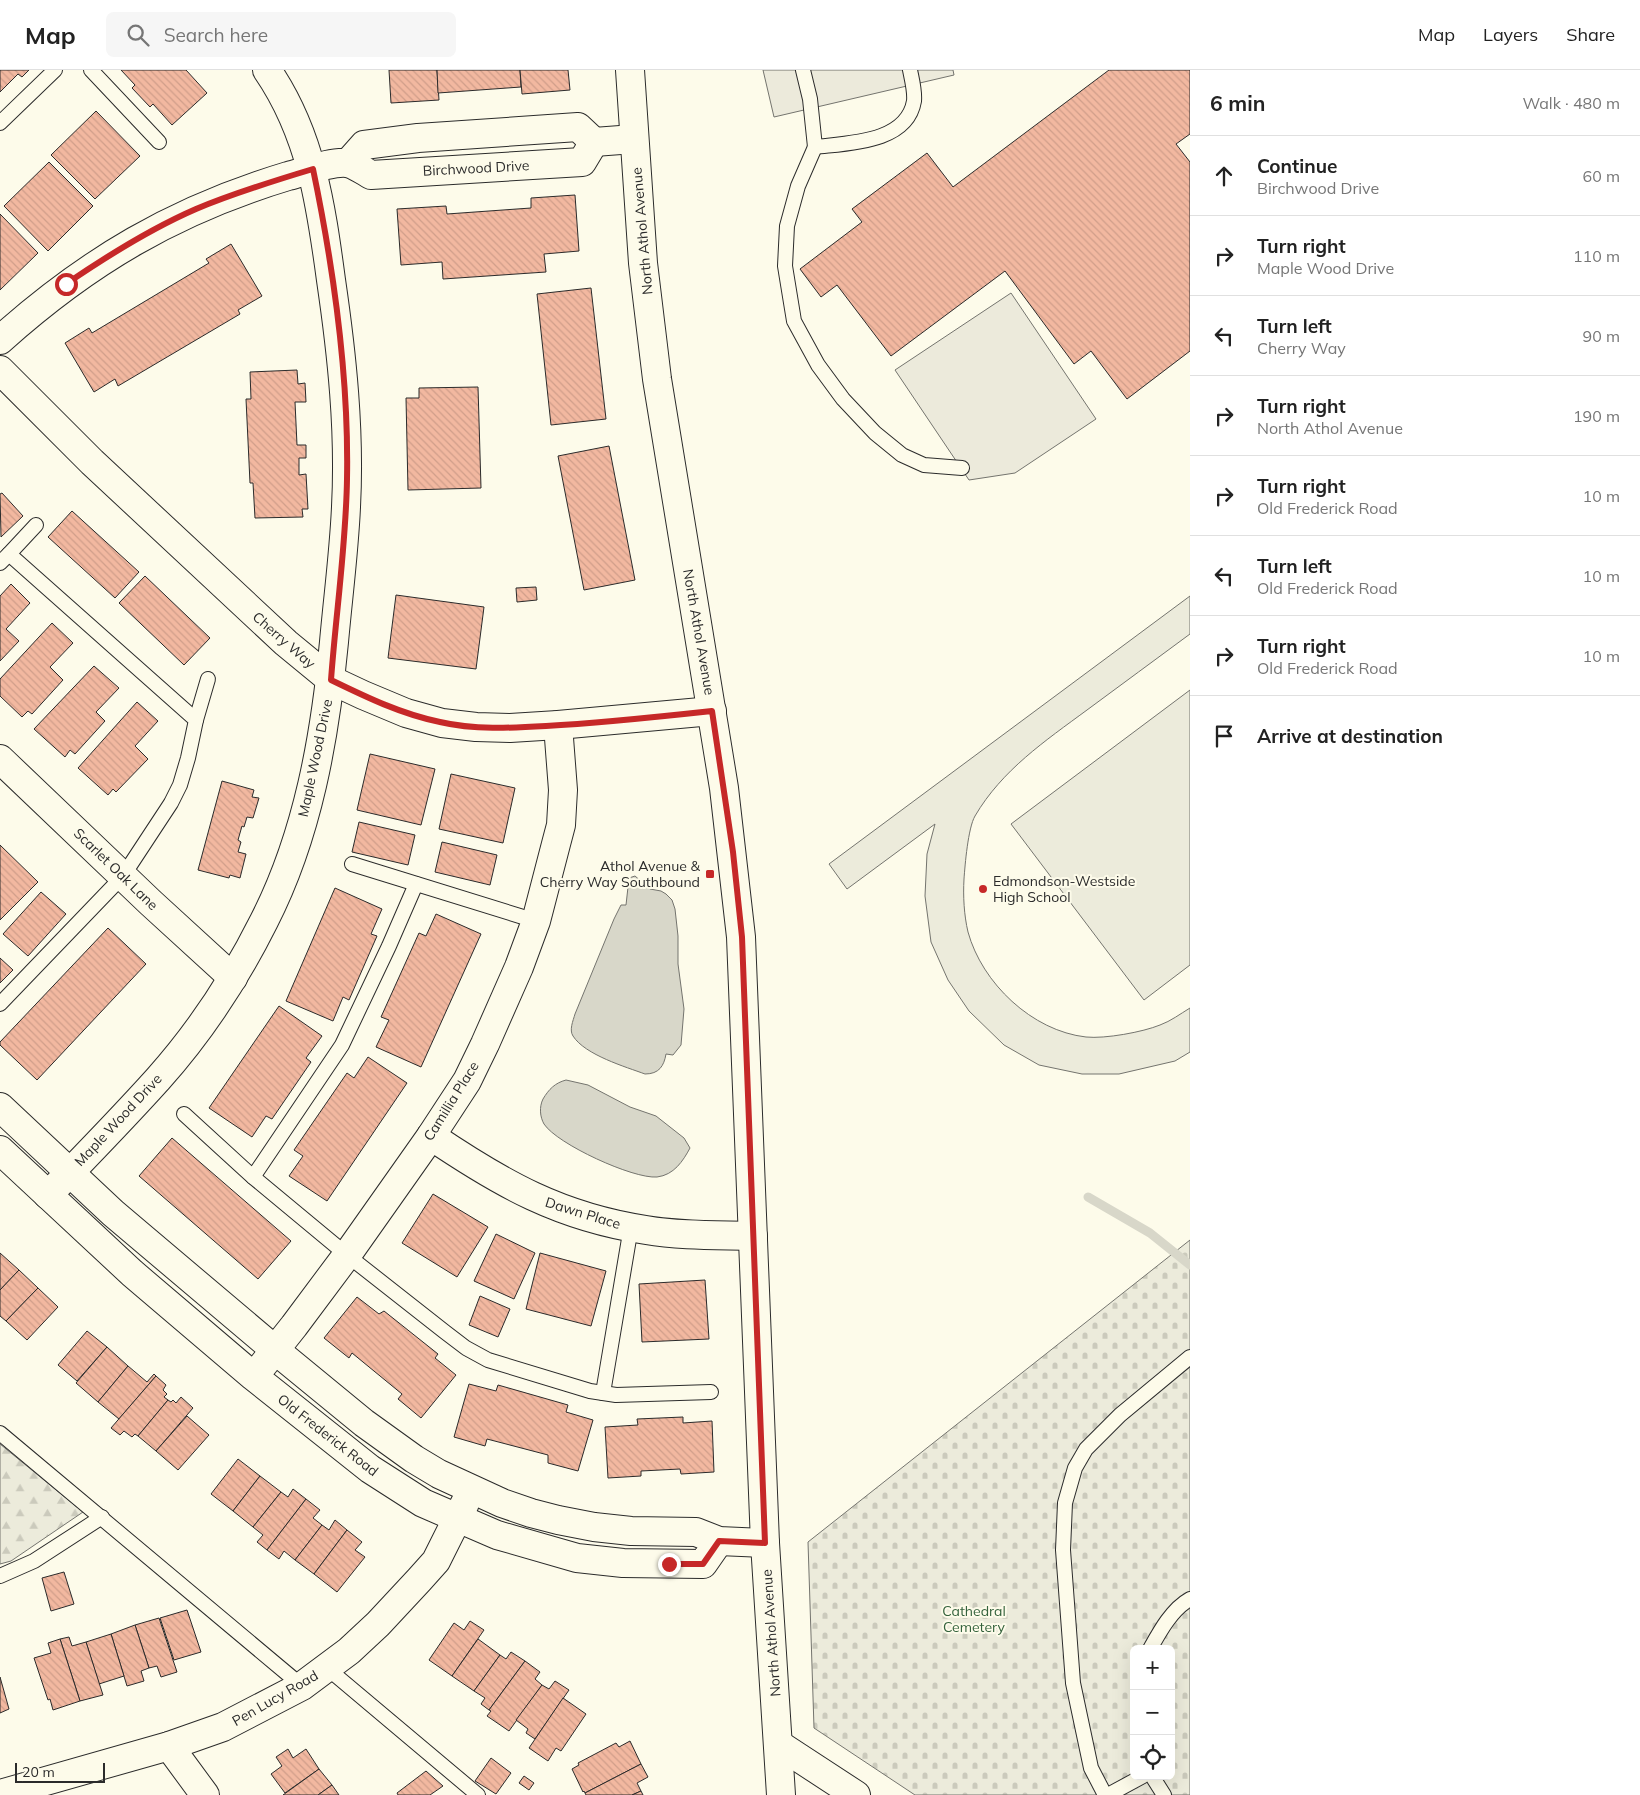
<!DOCTYPE html>
<meta charset="utf-8">
<style>
body{margin:0;font-family:Mulish,sans-serif;background:#f6f6f6;color:#222}
.controls{position:absolute;right:15px;bottom:15px;display:grid;overflow:hidden;border-radius:8px;box-shadow:0 5px 20px #0002}
.controls button{width:45px;height:45px;display:grid;place-items:center;padding:0;border:0;border-bottom:1px solid #e0e0e0;background:#fff;color:#222;font:25px sans-serif}
.scale{position:absolute;left:15px;bottom:12px;width:90px;box-sizing:border-box;padding-left:5px;border:2px solid #2b2b2b;border-top:0;font-size:14px;line-height:18px;white-space:nowrap;color:#2b2b2b;-webkit-text-stroke:4px #fdfbea;paint-order:stroke}
.stop{position:absolute;width:15px;height:15px;margin:-11px;border:4px solid #c62828;border-radius:50%;background:#fff}
.stop.end{background:#c62828;border-color:#fff;box-shadow:0 1px 5px #0008}
.list{margin:0;padding:0;list-style:none}
h2{display:flex;justify-content:space-between;align-items:center;height:65px;margin:0;padding:0 20px;font-size:21px}
h2 small{font-size:16px;font-weight:400;color:#767676}
.list li{display:grid;grid-template-columns:32px 1fr auto;gap:15px;align-items:center;box-sizing:border-box;height:80px;padding:0 20px;border-top:1px solid #e0e0e0}
.list b{display:block;font-size:19px;white-space:nowrap}
.list p{margin:0;font-size:16px;white-space:nowrap;color:#767676}
.list em{font-size:16px;font-style:normal;color:#767676}
.icon{flex:none;width:28px;height:28px;fill:none;stroke:currentColor;stroke-width:2;stroke-linecap:round;stroke-linejoin:round}
.map{position:relative;flex:none;width:1190px;height:1725px;overflow:hidden}
header{display:flex;align-items:center;gap:30px;box-sizing:border-box;height:70px;padding:0 25px;background:#fff;border-bottom:1px solid #e0e0e0}
header strong{font-size:24px}
nav{display:flex;gap:28px;margin-inline-start:auto;font-size:18px}
.search{width:350px;height:45px;background:#f6f6f6;display:flex;align-items:center;gap:12px;box-sizing:border-box;padding:0 18px;border-radius:8px;color:#767676;font-size:19px}
main{display:flex}
aside{flex:1;background:#fff}
.map>svg:first-child{display:block}
.forest{fill:url(#forest-firs);stroke:#74746e}
.cemetery{fill:url(#cemetery-stones);stroke:#74746e;fill-rule:evenodd}
.pitch{fill:#ecebdb;stroke:#74746e}
.parking{fill:#eceadb;stroke:#74746e}
.water{fill:#d8d7c9;stroke:#74746e}
.lines{fill:none;stroke-linecap:round;stroke-linejoin:round}
.stream{stroke:#d8d7c9;stroke-width:9}
.building{fill:url(#building-back-hatch);stroke:#2b2b2b}
.service-casing{stroke:#2b2b2b;stroke-width:16}
.minor-casing{stroke:#2b2b2b;stroke-width:30}
.tertiary-casing{stroke:#2b2b2b;stroke-width:30}
.service{stroke:#fdfbea;stroke-width:14}
.minor{stroke:#fdfbea;stroke-width:28}
.tertiary{stroke:#fdfbea;stroke-width:28}
.route{stroke:#c62828;stroke-width:6}
.poi-dot{fill:#c62828;stroke:#fdfbea;stroke-width:2}
.labels{text-anchor:middle;stroke-width:4;stroke-linejoin:round;paint-order:stroke}
.street-label{font-size:14px;fill:#2b2b2b;stroke:#fdfbea}
.poi-label{font-size:14px;fill:#2b2b2b;stroke:#fdfbea;text-anchor:end}
.park-label{font-size:14px;fill:#34623c;stroke:#fdfbea}
</style>
<header>
<strong>Map</strong>
<div class="search"><svg class="icon" aria-label="search" viewBox="0 0 24 24"><circle cx="10" cy="10" r="6"/><path d="M15 15l6 6"/></svg>Search here</div>
<nav><a>Map</a><a>Layers</a><a>Share</a></nav>
</header>
<main>
<div class="map">
<svg width="1190" height="1725" viewBox="0 0 1190 1725">
<defs>
<pattern id="forest-firs" width="22" height="20" patternUnits="userSpaceOnUse" patternTransform="scale(1.25)"><rect width="22" height="20" fill="#ecebdb"/><path d="M5 1l3.5 6h-7zM16 11l3.5 6h-7z" fill="#cbcabc"/></pattern>
<pattern id="cemetery-stones" width="16" height="16" patternUnits="userSpaceOnUse" patternTransform="scale(1.25)"><rect width="16" height="16" fill="#ecebdb"/><path d="M2 7V4a2 2 0 0 1 4 0v3zM10 15v-3a2 2 0 0 1 4 0v3z" fill="#cbcabc"/></pattern>
<pattern id="building-back-hatch" width="6" height="6" patternUnits="userSpaceOnUse" patternTransform="scale(1.25)"><rect width="6" height="6" fill="#f2b8a0"/><path d="M-1 5l2 2M0 0l6 6M5-1l2 2" fill="none" stroke="#d09e8a"/></pattern>
</defs>
<rect width="100%" height="100%" fill="#fdfbea"/>
<polygon class="forest" points="0,1374 83,1442 11,1491 0,1494"/>
<path class="cemetery" d="M1190 1170V1725H915L814 1658 808 1472ZM1134 1579H1171V1706H1134Z"/>
<g class="pitch">
<path d="M1190 526V564C1156 589 1121 615 1087 640 1045 671 1002 700 975 746 968 758 965 795 964 809 963 826 964 845 968 862 982 913 1032 961 1086 967 1105 969 1143 962 1160 955 1171 951 1180 944 1190 938V982L1175 991 1119 1004H1082L1039 995 1004 975 969 941 948 910 931 872 925 826 927 784 935 754 847 819 829 794Z"/>
<polygon points="1190,620 1190,895 1144,930 1011,754"/>
</g>
<g class="parking">
<polygon points="763,0 953,0 954,5 774,47"/>
<polygon points="1011,223 1096,349 1015,403 969,410 895,300"/>
</g>
<g class="water">
<path d="M635 806 650 819 661 821 666 824 672 830 675 839 678 866V894L684 939 681 975 673 985 666 984C664 996 659 1004 645 1004 626 997 585 985 573 966 569 960 573 951 575 944L614 849 621 835H626L629 808Z"/>
<path d="M566 1010 588 1015 630 1037 656 1046 684 1068 690 1078C683 1091 674 1105 657 1107 633 1109 557 1074 544 1054 540 1047 539 1037 543 1029 549 1019 555 1013 566 1010Z"/>
</g>
<g class="lines">
<polyline class="stream" points="1088,1127 1150,1163 1190,1195"/>
</g>
<g class="building">
<polygon points="0,0 29,0 22,7 18,4 0,22"/>
<polygon points="121,0 186,0 207,23 172,55 153,34 150,37 132,18 135,15"/>
<polygon points="389,0 437,0 439,30 391,33"/>
<polygon points="437,0 520,0 521,17 438,23"/>
<polygon points="520,0 568,0 570,20 522,24"/>
<polygon points="1109,0 1190,0 1190,64 1176,74 1190,92 1190,281 1127,329 1091,281 1074,294 1005,201 891,286 837,215 821,227 800,199 862,152 852,139 927,83 953,117"/>
<polygon points="96,41 140,86 95,129 51,85"/>
<polygon points="49,92 93,136 48,181 4,136"/>
<polygon points="575,125 579,181 544,184 546,202 443,209 442,192 401,195 397,139 446,136 447,144 531,138 531,128"/>
<polygon points="0,144 38,183 0,220"/>
<polygon points="231,174 262,226 238,240 240,244 118,316 115,309 94,322 65,273 89,258 92,263 209,193 206,189"/>
<polygon points="591,218 606,349 551,355 537,224"/>
<polygon points="297,300 298,314 305,313 306,332 295,332 297,375 306,375 306,388 299,388 299,405 306,404 308,439 302,439 303,447 255,448 253,413 250,413 246,329 251,329 250,302"/>
<polygon points="478,317 481,418 408,420 406,328 419,328 419,318"/>
<polygon points="609,376 635,510 584,520 558,386"/>
<polygon points="2,423 23,446 1,467 0,424"/>
<polygon points="72,441 139,502 115,528 48,467"/>
<polygon points="145,506 210,568 184,595 119,533"/>
<polygon points="11,514 30,533 6,559 19,571 0,591 0,526"/>
<polygon points="536,517 537,530 517,532 516,518"/>
<polygon points="396,525 484,537 476,599 388,588"/>
<polygon points="52,553 73,573 50,597 63,610 32,644 28,641 22,647 0,626 0,609"/>
<polygon points="94,596 119,618 96,642 105,651 75,684 70,680 65,687 34,659"/>
<polygon points="137,632 158,651 135,676 148,689 116,722 113,719 108,725 78,698"/>
<polygon points="370,684 435,699 421,755 357,740"/>
<polygon points="451,704 515,718 503,773 439,759"/>
<polygon points="222,711 254,720 252,727 259,728 253,748 247,747 244,757 242,756 238,770 241,772 238,782 246,784 240,808 230,805 229,808 198,800"/>
<polygon points="359,752 415,765 408,795 352,782"/>
<polygon points="442,772 497,785 490,815 435,802"/>
<polygon points="0,775 38,812 0,850"/>
<polygon points="335,818 382,839 371,864 377,866 349,930 343,927 333,951 286,931"/>
<polygon points="41,822 66,844 28,886 3,864"/>
<polygon points="436,844 481,864 421,997 376,977 389,950 381,947 419,863 426,866"/>
<polygon points="108,858 146,894 37,1010 0,975 0,972"/>
<polygon points="0,888 13,900 0,913"/>
<polygon points="279,936 322,966 306,988 311,992 272,1049 266,1046 252,1067 209,1038"/>
<polygon points="368,987 407,1013 327,1131 289,1106 303,1086 294,1080 347,1003 354,1008"/>
<polygon points="172,1068 291,1171 258,1209 139,1106"/>
<polygon points="433,1124 488,1157 457,1207 402,1173"/>
<polygon points="496,1164 535,1183 514,1229 474,1211"/>
<polygon points="0,1183 19,1200 0,1220"/>
<polygon points="540,1183 606,1201 591,1256 526,1239"/>
<polygon points="19,1200 38,1218 6,1251 0,1246 0,1220"/>
<polygon points="705,1210 709,1269 642,1272 639,1214"/>
<polygon points="38,1218 58,1237 27,1270 6,1251"/>
<polygon points="480,1226 510,1239 498,1267 469,1255"/>
<polygon points="357,1227 379,1244 384,1241 438,1284 435,1288 456,1305 421,1348 398,1329 402,1324 352,1283 349,1288 324,1268"/>
<polygon points="87,1261 107,1277 77,1311 58,1295"/>
<polygon points="107,1277 128,1296 98,1332 76,1313"/>
<polygon points="128,1296 147,1312 154,1304 156,1306 119,1349 98,1332"/>
<polygon points="156,1306 166,1315 163,1320 167,1324 164,1327 168,1330 138,1366 135,1364 132,1367 124,1361 120,1365 111,1358"/>
<polygon points="469,1314 496,1321 498,1315 568,1335 566,1342 593,1350 578,1401 548,1393 548,1385 487,1369 485,1376 454,1367"/>
<polygon points="181,1327 193,1338 156,1381 138,1366 168,1330 171,1332 173,1330 176,1333"/>
<polygon points="187,1346 209,1365 178,1400 156,1381"/>
<polygon points="683,1347 683,1353 712,1351 714,1402 681,1404 680,1399 641,1401 641,1406 608,1408 605,1357 638,1355 637,1349"/>
<polygon points="238,1389 260,1406 233,1441 211,1424"/>
<polygon points="260,1406 281,1422 253,1457 233,1441"/>
<polygon points="293,1419 306,1429 267,1480 257,1472 263,1465 253,1457 281,1422 288,1427"/>
<polygon points="306,1429 320,1440 313,1448 322,1455 295,1490 284,1481 279,1489 267,1480"/>
<polygon points="335,1450 347,1460 314,1504 295,1490 322,1455 329,1460"/>
<polygon points="347,1460 362,1472 355,1480 365,1487 337,1522 314,1504"/>
<polygon points="64,1502 74,1534 51,1541 42,1508"/>
<polygon points="187,1540 201,1582 174,1590 160,1548"/>
<polygon points="159,1548 177,1602 161,1607 157,1596 149,1598 135,1555"/>
<polygon points="470,1551 484,1560 452,1606 429,1590 454,1553 464,1560"/>
<polygon points="135,1555 149,1598 141,1601 144,1611 127,1616 111,1564"/>
<polygon points="111,1564 124,1606 99,1614 86,1572"/>
<polygon points="69,1567 72,1576 86,1572 103,1625 80,1631 60,1569"/>
<polygon points="60,1569 80,1631 53,1640 50,1629 48,1630 34,1588 51,1583 48,1573"/>
<polygon points="478,1569 500,1585 474,1621 452,1606"/>
<polygon points="511,1582 525,1591 489,1640 481,1634 485,1628 474,1621 500,1585 506,1589"/>
<polygon points="525,1591 540,1602 535,1609 542,1615 509,1661 487,1646 491,1641 489,1640"/>
<polygon points="0,1607 9,1639 0,1643"/>
<polygon points="555,1611 569,1620 535,1669 526,1663 528,1659 516,1650 542,1615 549,1619"/>
<polygon points="563,1628 586,1644 561,1681 556,1678 548,1691 529,1678"/>
<polygon points="630,1671 641,1694 585,1723 584,1721 583,1722 572,1699 579,1695 578,1693 616,1673 619,1677"/>
<polygon points="288,1679 293,1688 306,1679 319,1699 285,1723 271,1704 282,1696 276,1687"/>
<polygon points="491,1688 511,1703 496,1724 475,1711"/>
<polygon points="641,1694 648,1707 637,1713 641,1721 632,1725 586,1725 585,1723"/>
<polygon points="319,1699 332,1715 318,1725 283,1725"/>
<polygon points="426,1701 443,1716 430,1725 398,1725 397,1723"/>
<polygon points="524,1706 534,1713 529,1720 519,1713"/>
<polygon points="332,1715 339,1725 318,1725"/>
<polygon points="641,1721 643,1725 632,1725"/>
</g>
<g class="lines">
<g class="service-casing">
<g id="service">
<polyline points="91,0 159,72"/>
<path d="M803 0 810 29 815 77C848 73 907 73 914 31 915 21 912 10 910 0"/>
<polyline points="0,53 55,0"/>
<polyline points="815,77 798,116 787,156 785,196 794,251 818,295 843,329 875,363 902,385 924,395 962,398"/>
<polyline points="9,484 36,455"/>
<polyline points="0,493 9,484 196,650 188,688 180,715 171,733 123,806 0,934"/>
<polyline points="196,650 208,609"/>
<polyline points="352,794 536,851"/>
<polyline points="184,1044 253,1107 342,975 389,876 416,814"/>
<polyline points="253,1107 347,1185 445,1262 466,1278 488,1290 590,1321 616,1325 711,1322"/>
<polyline points="603,1323 631,1157"/>
<polyline points="0,1363 302,1616"/>
<polyline points="0,1506 34,1491 102,1447"/>
<path d="M1150 1579C1160 1561 1172 1539 1190 1529"/>
<polyline points="327,1598 478,1725"/>
<polyline points="1152,1706 1164,1725"/>
<polyline points="1105,1725 1091,1698 1073,1613 1063,1480 1065,1433 1075,1398 1086,1379 1120,1345 1190,1287"/>
<polyline points="1108,1725 1143,1706"/>
</g>
</g>
<g class="minor-casing">
<g id="minor">
<polyline points="594,72 634,69"/>
<path d="M0 270C88 191 175 140 288 106 304 102 331 91 347 93 354 94 364 101 371 105L582 92 594 72 578 57 418 68 364 75 348 93"/>
<polyline points="0,300 92,392 286,573 331,610 363,625 406,643 442,653 476,657 510,658 558,655 712,641"/>
<polyline points="0,689 151,833 233,908"/>
<polyline points="0,1037 113,1143 275,1280 364,1353 414,1389 439,1404 502,1433 531,1443 558,1450 594,1457 631,1461 696,1462 719,1471 765,1473"/>
<path d="M431 1066C502 1114 560 1147 646 1160 681 1166 717 1165 753 1166"/>
<polyline points="0,1080 132,1203 253,1306 370,1399 423,1433 497,1465 577,1488 623,1493 703,1494 719,1471"/>
<path d="M48 1125C85 1087 122 1049 158 1009 200 962 236 907 264 851 308 765 325 667 334 572 338 527 344 482 346 437 350 361 342 285 331 210 321 135 311 64 267 0"/>
<polyline points="263,1295 294,1256 347,1185 431,1066 467,1011 485,974 519,897 536,851 556,774 561,755 563,720 558,655"/>
<polyline points="778,1674 856,1725"/>
<polyline points="169,1676 205,1725"/>
<polyline points="0,1724 169,1676 223,1657 302,1616 349,1581 378,1554 419,1510 436,1491 465,1433"/>
</g>
</g>
<g class="tertiary-casing">
<polyline id="tertiary" points="630,0 643,193 657,309 724,718 741,867 765,1473 781,1725"/>
</g>
<use href="#service" class="service"/>
<use href="#minor" class="minor"/>
<use href="#tertiary" class="tertiary"/>
</g>
<g class="lines">
<path class="route" d="M66 214C107 186 150 159 196 139 234 123 273 111 313 99 334 200 349 305 347 409 346 476 336 542 331 610 366 627 401 644 440 652 474 660 511 658 546 656 602 653 657 647 712 641L733 782 742 867 765 1473 719 1471 703 1494H669"/>
</g>
<g class="poi-dot">
<rect x="705" y="799" width="10" height="10" rx="2.5"/>
<circle cx="983" cy="819" r="5"/>
</g>
<g class="labels">
<g class="street-label">
<text transform="translate(476 98) rotate(-3)" y="5">Birchwood Drive</text>
<text transform="translate(642 161) rotate(-95)" y="5">North Athol Avenue</text>
<text transform="translate(699 562) rotate(80)" y="5">North Athol Avenue</text>
<text transform="translate(284 570) rotate(41)" y="5">Cherry Way</text>
<text transform="translate(315 688) rotate(-78)" y="5">Maple Wood Drive</text>
<text transform="translate(116 799) rotate(44)" y="5">Scarlet Oak Lane</text>
<text transform="translate(451 1031) rotate(-58)" y="5">Camillia Place</text>
<text transform="translate(118 1050) rotate(-47)" y="5">Maple Wood Drive</text>
<text transform="translate(583 1143) rotate(17)" y="5">Dawn Place</text>
<text transform="translate(328 1365) rotate(38)" y="5">Old Frederick Road</text>
<text transform="translate(771 1563) rotate(-94)" y="5">North Athol Avenue</text>
<text transform="translate(275 1628) rotate(-30)" y="5">Pen Lucy Road</text>
</g>
<g class="poi-label">
<text x="700" y="801">Athol Avenue &amp;<tspan x="700" dy="16">Cherry Way Southbound</tspan></text>
<text x="993" y="816" text-anchor="start">Edmondson-Westside<tspan x="993" dy="16">High School</tspan></text>
</g>
<g class="park-label">
<text x="974" y="1546">Cathedral<tspan x="974" dy="16">Cemetery</tspan></text>
</g>
</g>
</svg>
<div class="controls">
<button>+</button>
<button>−</button>
<button><svg class="icon" aria-label="locate" viewBox="0 0 24 24"><circle cx="12" cy="12" r="6"/><path d="M12 2v4M12 18v4M2 12h4M18 12h4"/></svg></button>
</div>
<div class="scale">20 m</div>
<div class="stop" style="left:66px;top:214px"></div>
<div class="stop end" style="left:669px;top:1494px"></div>
</div>
<aside>
<h2>6 min<small>Walk · 480 m</small></h2>
<ul class="list">
<li><svg class="icon" aria-label="ahead" viewBox="0 0 24 24"><path d="M12 20V5M6 11l6-6 6 6"/></svg><div><b>Continue</b><p>Birchwood Drive</p></div><em>60 m</em></li>
<li><svg class="icon" aria-label="right" viewBox="0 0 24 24"><path d="M7 20v-9h11M14 6l5 5-5 5"/></svg><div><b>Turn right</b><p>Maple Wood Drive</p></div><em>110 m</em></li>
<li><svg class="icon" aria-label="left" viewBox="0 0 24 24"><path d="M17 20v-9H6M10 6l-5 5 5 5"/></svg><div><b>Turn left</b><p>Cherry Way</p></div><em>90 m</em></li>
<li><svg class="icon" aria-label="right" viewBox="0 0 24 24"><path d="M7 20v-9h11M14 6l5 5-5 5"/></svg><div><b>Turn right</b><p>North Athol Avenue</p></div><em>190 m</em></li>
<li><svg class="icon" aria-label="right" viewBox="0 0 24 24"><path d="M7 20v-9h11M14 6l5 5-5 5"/></svg><div><b>Turn right</b><p>Old Frederick Road</p></div><em>10 m</em></li>
<li><svg class="icon" aria-label="left" viewBox="0 0 24 24"><path d="M17 20v-9H6M10 6l-5 5 5 5"/></svg><div><b>Turn left</b><p>Old Frederick Road</p></div><em>10 m</em></li>
<li><svg class="icon" aria-label="right" viewBox="0 0 24 24"><path d="M7 20v-9h11M14 6l5 5-5 5"/></svg><div><b>Turn right</b><p>Old Frederick Road</p></div><em>10 m</em></li>
<li><svg class="icon" aria-label="arrive" viewBox="0 0 24 24"><path d="M6 21V4h12l-3 4 3 4H6"/></svg><div><b>Arrive at destination</b></div></li>
</ul>
</aside>
</main>
